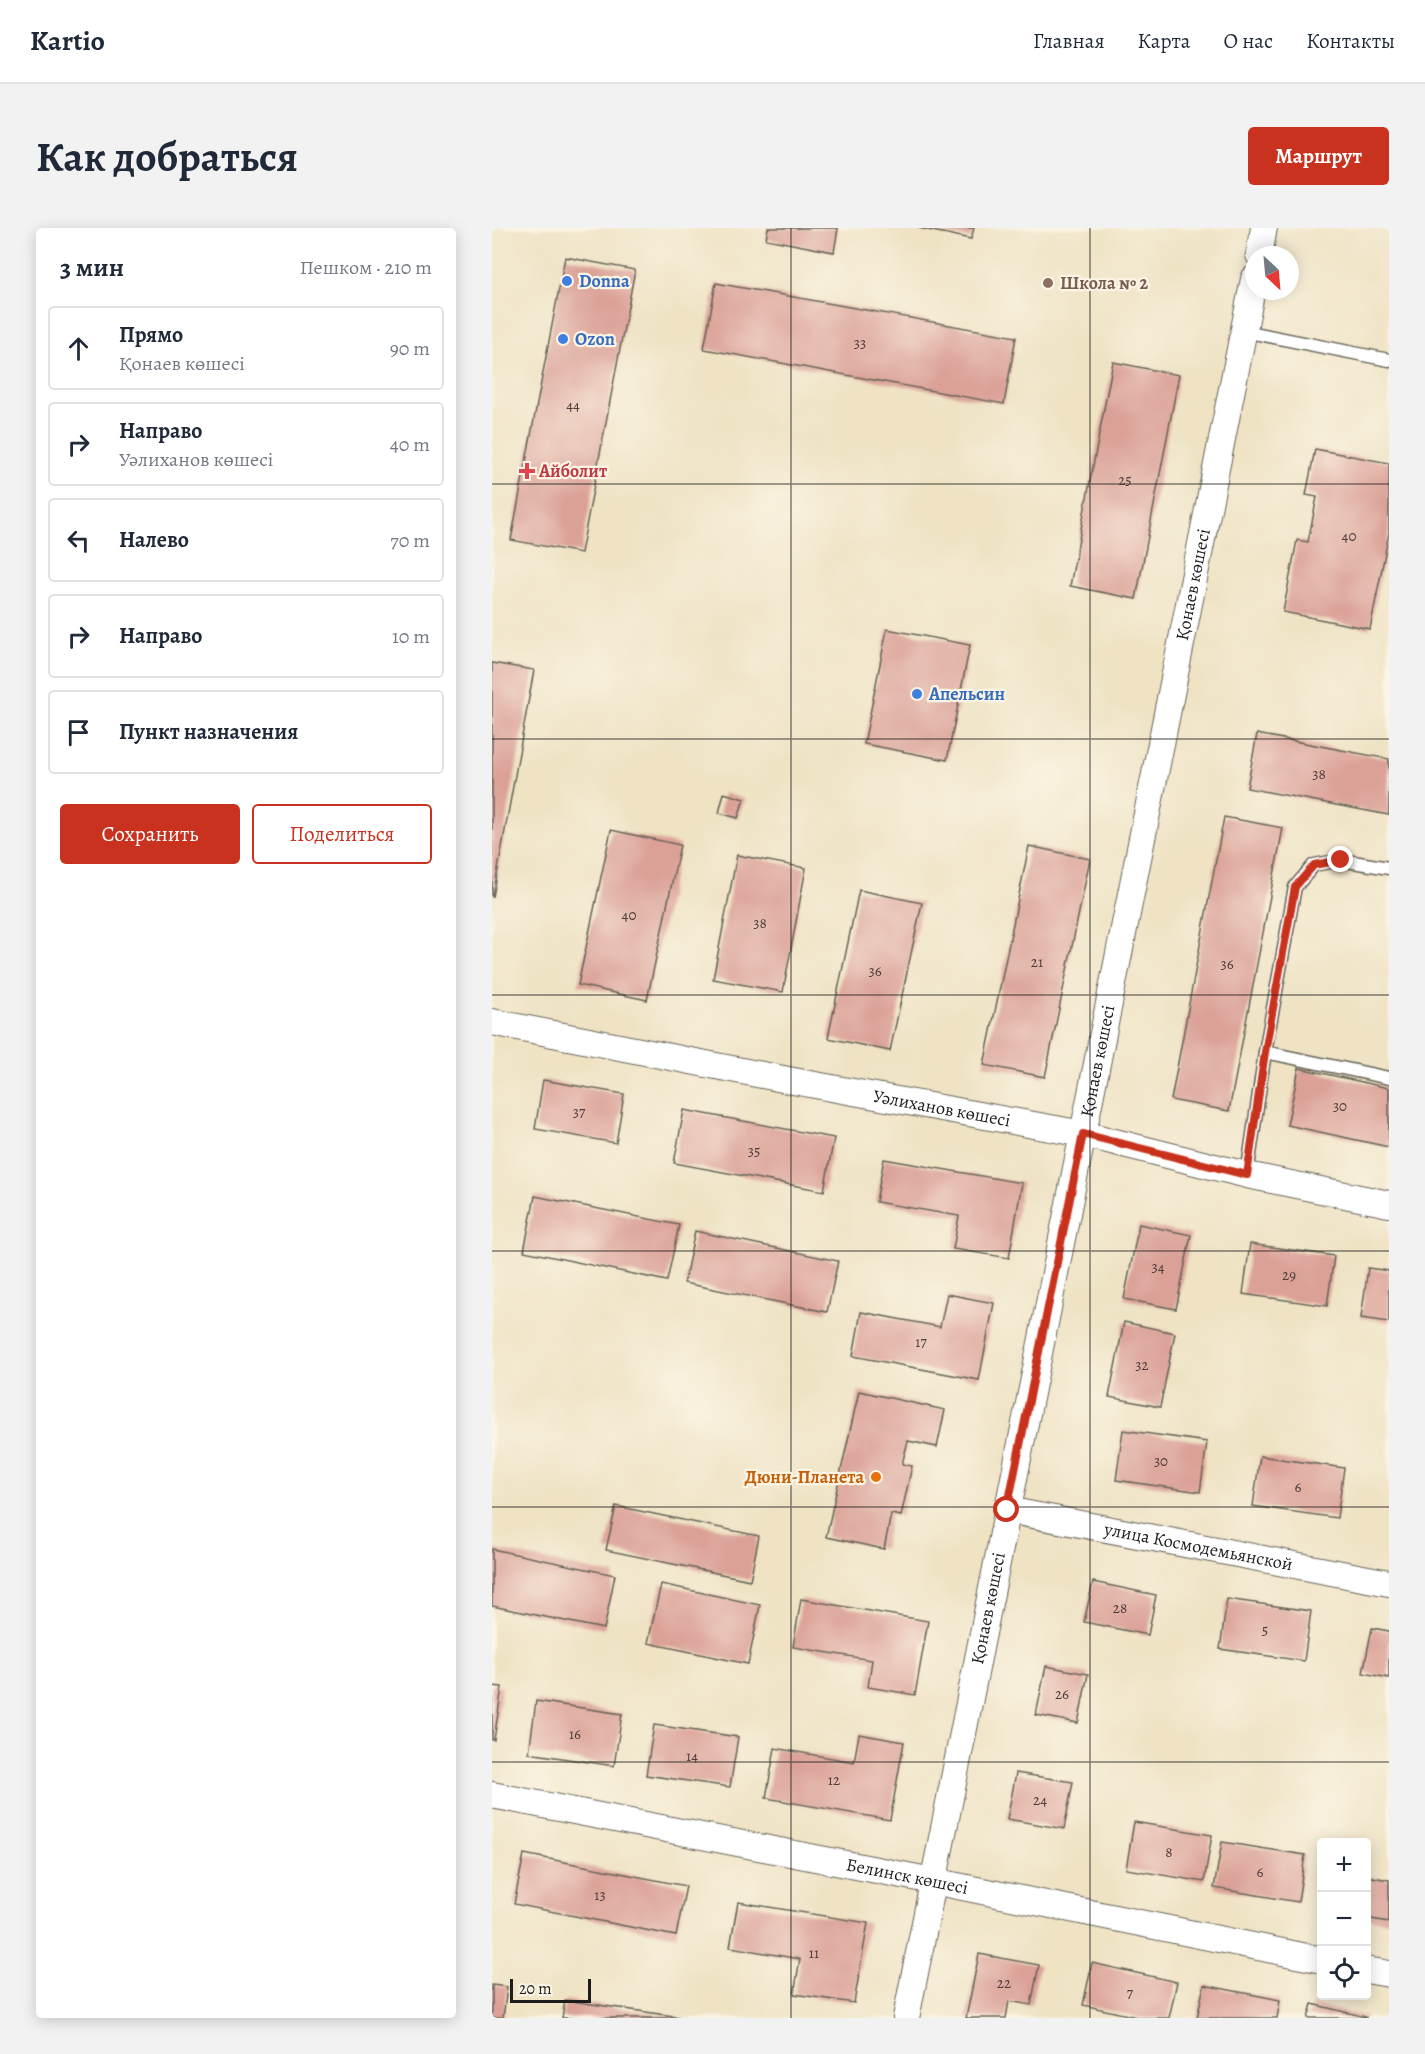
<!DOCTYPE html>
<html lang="ru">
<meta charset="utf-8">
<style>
body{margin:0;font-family:Alegreya,serif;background:#f2f2f3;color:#1f2937}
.controls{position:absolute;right:18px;bottom:18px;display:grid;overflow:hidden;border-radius:6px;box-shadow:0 3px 15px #0003}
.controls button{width:54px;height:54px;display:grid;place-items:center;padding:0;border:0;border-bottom:2px solid #e0e1e3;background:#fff;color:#1f2937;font:30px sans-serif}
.compass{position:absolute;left:753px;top:18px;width:54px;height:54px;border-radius:50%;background:#fff;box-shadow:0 3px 15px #0003;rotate:154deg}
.scale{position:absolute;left:18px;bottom:15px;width:81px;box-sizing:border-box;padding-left:6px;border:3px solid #1c1c1c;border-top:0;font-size:16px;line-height:21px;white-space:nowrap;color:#1c1c1c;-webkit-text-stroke:4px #fcf5e5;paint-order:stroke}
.stop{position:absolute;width:18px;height:18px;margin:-14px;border:4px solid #c8321e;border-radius:50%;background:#fff}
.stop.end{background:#c8321e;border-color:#fff;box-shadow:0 2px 6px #0008}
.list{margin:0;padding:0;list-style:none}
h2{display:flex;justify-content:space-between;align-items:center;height:78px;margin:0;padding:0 24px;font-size:26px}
h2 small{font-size:20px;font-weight:400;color:#747a83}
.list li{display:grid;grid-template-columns:39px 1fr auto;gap:18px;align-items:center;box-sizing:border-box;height:84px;margin:0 12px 12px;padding:0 12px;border:2px solid #e0e1e3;border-radius:6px}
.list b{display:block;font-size:22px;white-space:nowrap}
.list p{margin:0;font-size:20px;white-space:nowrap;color:#747a83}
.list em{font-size:20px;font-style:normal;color:#747a83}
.actions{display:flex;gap:12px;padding:18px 24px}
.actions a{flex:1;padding:14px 0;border:2px solid #c8321e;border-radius:6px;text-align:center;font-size:21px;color:#c8321e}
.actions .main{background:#c8321e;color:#fff}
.icon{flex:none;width:33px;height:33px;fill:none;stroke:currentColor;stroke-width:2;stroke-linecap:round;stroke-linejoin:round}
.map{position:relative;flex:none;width:897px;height:1790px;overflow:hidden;border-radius:6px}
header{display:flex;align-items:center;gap:36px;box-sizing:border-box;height:84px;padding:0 30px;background:#fff;border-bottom:2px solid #e0e1e3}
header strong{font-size:28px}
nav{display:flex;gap:33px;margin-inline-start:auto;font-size:21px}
.intro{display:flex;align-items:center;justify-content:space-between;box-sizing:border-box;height:144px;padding:0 36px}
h1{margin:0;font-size:42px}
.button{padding:15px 27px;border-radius:6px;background:#c8321e;color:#fff;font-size:21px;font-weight:700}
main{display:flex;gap:36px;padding:0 36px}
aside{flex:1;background:#fff;border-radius:6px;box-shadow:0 3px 15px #0003}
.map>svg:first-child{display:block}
.building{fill:#dba197}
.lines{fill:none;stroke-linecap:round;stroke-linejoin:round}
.service-casing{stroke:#666257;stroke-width:15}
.minor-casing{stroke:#666257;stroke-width:28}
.service{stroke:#fff;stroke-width:12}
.minor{stroke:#fff;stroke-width:26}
.route{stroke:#c8321e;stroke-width:8}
.grid{fill:none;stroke:#1c1c1c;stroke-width:1.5;stroke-opacity:0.55}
.shop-dot{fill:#3f7fe0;stroke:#fcf5e5;stroke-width:2}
.education-dot{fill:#8d6e63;stroke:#fcf5e5;stroke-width:2}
.health-dot{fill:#e0444e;stroke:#fcf5e5;stroke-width:2}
.food-dot{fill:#e8710a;stroke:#fcf5e5;stroke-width:2}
.labels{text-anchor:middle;stroke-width:4.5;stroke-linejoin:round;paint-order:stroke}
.number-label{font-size:15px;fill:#4c3d3b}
.shop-label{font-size:18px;font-weight:bold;fill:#366cbe;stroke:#fcf5e5;text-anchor:start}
.education-label{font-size:18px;font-weight:bold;fill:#785e54;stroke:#fcf5e5;text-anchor:start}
.health-label{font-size:18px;font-weight:bold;fill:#be3a42;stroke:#fcf5e5;text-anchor:start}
.street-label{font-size:18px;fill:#1c1c1c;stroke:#fcf5e5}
.food-label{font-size:18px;font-weight:bold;fill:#c56008;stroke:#fcf5e5;text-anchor:end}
</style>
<header>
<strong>Kartio</strong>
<nav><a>Главная</a><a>Карта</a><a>О нас</a><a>Контакты</a></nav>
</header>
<div class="intro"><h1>Как добраться</h1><a class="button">Маршрут</a></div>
<main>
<aside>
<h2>3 мин<small>Пешком · 210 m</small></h2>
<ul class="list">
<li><svg class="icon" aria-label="ahead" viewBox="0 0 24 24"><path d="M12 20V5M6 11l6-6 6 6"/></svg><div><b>Прямо</b><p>Қонаев көшесі</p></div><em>90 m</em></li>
<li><svg class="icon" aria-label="right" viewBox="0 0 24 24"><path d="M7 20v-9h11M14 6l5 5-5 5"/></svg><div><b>Направо</b><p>Уәлиханов көшесі</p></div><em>40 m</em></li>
<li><svg class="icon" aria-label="left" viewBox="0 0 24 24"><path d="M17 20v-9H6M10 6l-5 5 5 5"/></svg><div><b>Налево</b></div><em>70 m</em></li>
<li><svg class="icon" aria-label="right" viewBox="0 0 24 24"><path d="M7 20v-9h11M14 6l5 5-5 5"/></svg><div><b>Направо</b></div><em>10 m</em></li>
<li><svg class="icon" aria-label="arrive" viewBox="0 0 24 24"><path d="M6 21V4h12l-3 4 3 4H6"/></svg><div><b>Пункт назначения</b></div></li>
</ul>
<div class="actions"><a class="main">Сохранить</a><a>Поделиться</a></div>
</aside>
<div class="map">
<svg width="897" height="1790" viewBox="0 0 897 1790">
<rect width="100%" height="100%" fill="#fcf5e5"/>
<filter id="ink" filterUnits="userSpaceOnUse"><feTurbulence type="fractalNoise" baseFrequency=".0167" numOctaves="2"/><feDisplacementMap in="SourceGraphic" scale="12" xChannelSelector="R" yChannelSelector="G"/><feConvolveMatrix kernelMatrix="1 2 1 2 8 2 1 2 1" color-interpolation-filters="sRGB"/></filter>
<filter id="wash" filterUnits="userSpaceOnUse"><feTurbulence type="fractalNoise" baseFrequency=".008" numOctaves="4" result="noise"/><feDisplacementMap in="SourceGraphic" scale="24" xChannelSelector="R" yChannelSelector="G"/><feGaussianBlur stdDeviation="1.35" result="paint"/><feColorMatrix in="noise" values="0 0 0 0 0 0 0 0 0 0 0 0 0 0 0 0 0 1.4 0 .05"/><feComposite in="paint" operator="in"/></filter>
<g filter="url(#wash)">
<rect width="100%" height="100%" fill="#efe3c4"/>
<g id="blocks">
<g class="building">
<polygon points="276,0 346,0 342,24 274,11"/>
<polygon points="426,0 482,0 479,11"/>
<polygon points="73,29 143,42 89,325 19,312"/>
<polygon points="224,55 524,109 512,176 212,121"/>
<polygon points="621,134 687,147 644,371 578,358"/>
<polygon points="823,221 897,235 897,305 878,401 791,384 805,312 816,314 825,269 814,267"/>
<polygon points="395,401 478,417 455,532 372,516"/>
<polygon points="0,435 42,442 1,669 0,669"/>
<polygon points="765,506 897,531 897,587 755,560"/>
<polygon points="232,565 252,571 246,590 227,585"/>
<polygon points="732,589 791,600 737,883 679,872"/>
<polygon points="119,602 188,617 155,772 86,757"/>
<polygon points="537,618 598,631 553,849 492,837"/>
<polygon points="245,627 314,640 291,764 221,751"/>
<polygon points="367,662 430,675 398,823 336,810"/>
<polygon points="807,840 897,860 897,919 795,897"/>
<polygon points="51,852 132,866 124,915 43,901"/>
<polygon points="192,882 342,910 332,963 182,935"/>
<polygon points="392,931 530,955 517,1030 461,1021 467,988 384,974"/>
<polygon points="43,968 187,997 175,1053 32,1023"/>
<polygon points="647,996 699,1007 684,1081 632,1071"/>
<polygon points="203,1003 346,1033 335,1084 192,1055"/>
<polygon points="758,1016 842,1028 835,1078 751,1066"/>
<polygon points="876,1040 897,1043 897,1094 869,1090"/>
<polygon points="455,1066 502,1075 487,1152 361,1128 369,1084 448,1099"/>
<polygon points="632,1094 683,1105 668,1179 617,1169"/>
<polygon points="367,1163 453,1182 445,1219 416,1213 410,1236 420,1238 409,1288 399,1286 392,1321 334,1309"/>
<polygon points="631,1202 715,1214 708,1264 624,1252"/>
<polygon points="768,1228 852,1240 845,1290 761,1278"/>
<polygon points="124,1278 267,1308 258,1352 114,1322"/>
<polygon points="0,1321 123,1347 112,1401 0,1378"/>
<polygon points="601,1354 664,1367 656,1407 592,1394"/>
<polygon points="169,1356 268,1377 256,1436 156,1415"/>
<polygon points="309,1371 436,1393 423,1467 376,1459 380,1432 301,1419"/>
<polygon points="735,1371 819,1383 812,1433 728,1421"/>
<polygon points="880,1400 897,1403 897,1450 871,1445"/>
<polygon points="554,1438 596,1446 586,1495 544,1487"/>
<polygon points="0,1458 10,1459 2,1512 0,1512"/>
<polygon points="44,1473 130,1486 122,1538 37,1525"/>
<polygon points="162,1497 246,1509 238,1559 154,1547"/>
<polygon points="367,1506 412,1514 398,1592 274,1570 283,1520 362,1534"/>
<polygon points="524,1545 581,1554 572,1601 515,1591"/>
<polygon points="642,1594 720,1607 712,1654 634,1641"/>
<polygon points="730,1614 813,1627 806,1674 722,1660"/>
<polygon points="32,1626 194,1658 184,1708 22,1676"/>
<polygon points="874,1648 897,1652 897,1694 874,1690"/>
<polygon points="246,1674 376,1695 362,1775 302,1766 308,1731 238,1719"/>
<polygon points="487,1726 547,1737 539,1777 517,1773 514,1790 474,1790"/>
<polygon points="600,1735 685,1754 677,1790 649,1790 591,1777"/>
<polygon points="0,1757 15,1759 11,1790 0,1790"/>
<polygon points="712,1757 788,1772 785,1790 705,1790"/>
<polygon points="73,1772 187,1789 187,1790 70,1790"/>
<polygon points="820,1776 874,1789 874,1790 816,1790"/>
</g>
</g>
</g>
<g filter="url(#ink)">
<use href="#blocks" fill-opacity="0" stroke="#666257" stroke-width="1.5"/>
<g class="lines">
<g class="service-casing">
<g id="service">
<polyline points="752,103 897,132"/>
<polyline points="773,824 897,850"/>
<polyline points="755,947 773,824 803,659 822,637 849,632 897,640"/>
</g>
</g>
<g class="minor-casing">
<g id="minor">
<polyline points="767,27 772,0"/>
<path id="s1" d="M0 794 296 852 591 906 755 947 897 976"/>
<path id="s2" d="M515 1282 897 1355"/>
<path id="s3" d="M0 1567 441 1653 830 1732"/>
<polyline points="874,1742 897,1746"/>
<path id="s4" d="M414 1790 762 51"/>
</g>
</g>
<use href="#service" class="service"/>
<use href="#minor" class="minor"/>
</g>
</g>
<g class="lines" filter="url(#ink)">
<polyline class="route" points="515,1282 591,906 755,947 773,824 803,659 822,637 849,632"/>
</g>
<path class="grid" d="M299 0V1790M598 0V1790M0 256H897M0 511H897M0 767H897M0 1023H897M0 1279H897M0 1534H897"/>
<g class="shop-dot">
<circle cx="75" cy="53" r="6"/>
<circle cx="71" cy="111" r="6"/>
<circle cx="425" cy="466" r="6"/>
</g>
<circle class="education-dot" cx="556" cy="55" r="6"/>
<path class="health-dot" d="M32 234h6v6h6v6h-6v6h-6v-6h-6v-6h6z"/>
<circle class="food-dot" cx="384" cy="1249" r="6"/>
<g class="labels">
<g class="number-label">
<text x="368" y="120">33</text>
<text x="81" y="182">44</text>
<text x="633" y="257">25</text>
<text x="857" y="313">40</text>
<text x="827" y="551">38</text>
<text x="137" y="692">40</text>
<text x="268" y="700">38</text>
<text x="545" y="739">21</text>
<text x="735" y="741">36</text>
<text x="383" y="748">36</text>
<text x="848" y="883">30</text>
<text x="87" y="889">37</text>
<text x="262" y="928">35</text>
<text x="666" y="1044">34</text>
<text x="797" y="1052">29</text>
<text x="429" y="1119">17</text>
<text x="650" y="1142">32</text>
<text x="669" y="1238">30</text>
<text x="806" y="1264">6</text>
<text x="628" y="1385">28</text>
<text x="773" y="1407">5</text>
<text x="570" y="1471">26</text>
<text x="83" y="1511">16</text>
<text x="200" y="1533">14</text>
<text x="342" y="1557">12</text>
<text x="548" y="1577">24</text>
<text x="677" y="1629">8</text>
<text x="768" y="1649">6</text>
<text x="108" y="1672">13</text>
<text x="322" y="1730">11</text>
<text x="512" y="1760">22</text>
<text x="638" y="1770">7</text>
</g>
<g class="shop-label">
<text x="87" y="59">Donna</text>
<text x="83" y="117">Ozon</text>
<text x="437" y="472">Апельсин</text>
</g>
<g class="education-label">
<text x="568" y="61">Школа № 2</text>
</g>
<g class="health-label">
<text x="47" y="249">Айболит</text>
</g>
<g class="street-label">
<text dy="6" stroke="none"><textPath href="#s4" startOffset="1462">Қонаев көшесі</textPath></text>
<text dy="6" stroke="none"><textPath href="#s4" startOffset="976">Қонаев көшесі</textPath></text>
<text dy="6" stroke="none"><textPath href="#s1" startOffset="458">Уәлиханов көшесі</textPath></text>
<text dy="6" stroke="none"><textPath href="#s2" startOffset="195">улица Космодемьянской</textPath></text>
<text dy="6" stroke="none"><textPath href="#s4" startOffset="418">Қонаев көшесі</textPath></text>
<text dy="6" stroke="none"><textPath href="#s3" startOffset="423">Белинск көшесі</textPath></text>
</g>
<g class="food-label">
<text x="372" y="1255">Дюни-Планета</text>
</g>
</g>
</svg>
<div class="controls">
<button>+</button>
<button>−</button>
<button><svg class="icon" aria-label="locate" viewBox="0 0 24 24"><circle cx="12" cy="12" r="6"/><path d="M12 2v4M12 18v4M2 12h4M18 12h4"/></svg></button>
</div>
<svg class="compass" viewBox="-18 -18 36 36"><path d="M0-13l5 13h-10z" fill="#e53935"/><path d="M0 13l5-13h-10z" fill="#747a83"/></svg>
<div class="scale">20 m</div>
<div class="stop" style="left:515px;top:1282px"></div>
<div class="stop end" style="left:849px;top:632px"></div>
</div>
</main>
